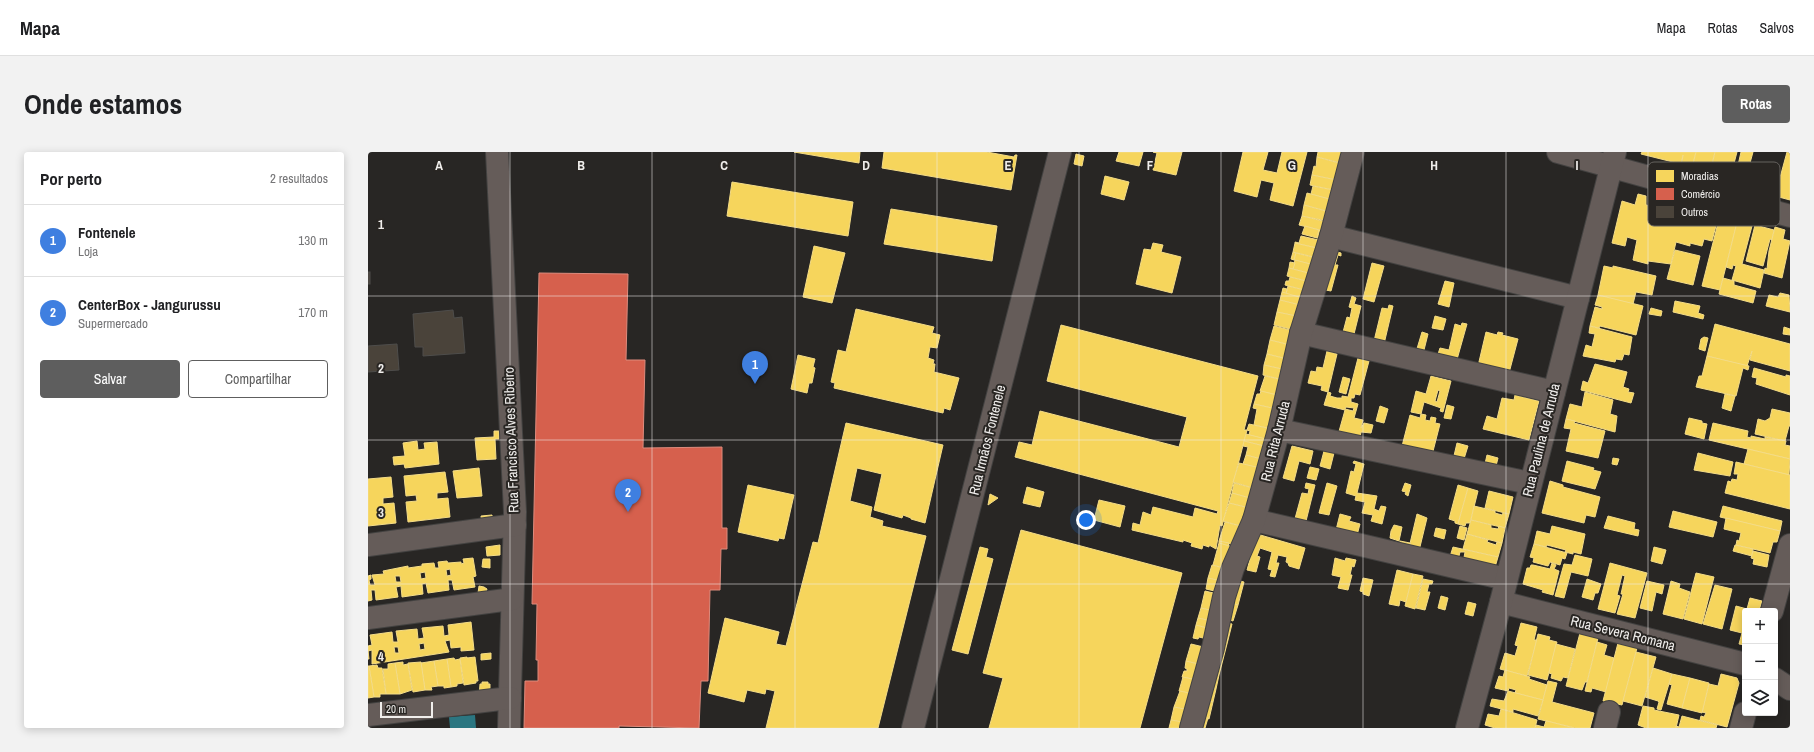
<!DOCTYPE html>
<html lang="pt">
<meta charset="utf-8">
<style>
body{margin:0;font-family:"Archivo Narrow",sans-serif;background:#f2f2f2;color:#202124}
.controls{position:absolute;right:12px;bottom:12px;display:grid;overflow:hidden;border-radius:4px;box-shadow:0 2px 10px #0003}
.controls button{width:36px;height:36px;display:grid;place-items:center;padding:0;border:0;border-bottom:1px solid #e0e0e0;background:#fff;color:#202124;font:20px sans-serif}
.scale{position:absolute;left:12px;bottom:10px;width:53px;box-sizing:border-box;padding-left:4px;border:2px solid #f0eeec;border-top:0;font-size:11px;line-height:14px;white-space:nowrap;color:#f0eeec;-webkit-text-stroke:3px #292623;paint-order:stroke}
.you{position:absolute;left:718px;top:368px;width:14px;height:14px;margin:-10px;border:3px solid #fff;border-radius:50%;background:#1a73e8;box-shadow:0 0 0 6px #1a73e833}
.badge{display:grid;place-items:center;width:26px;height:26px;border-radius:50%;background:#5e5e5e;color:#fff;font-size:13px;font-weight:700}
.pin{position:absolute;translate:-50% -33px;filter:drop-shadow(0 1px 2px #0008)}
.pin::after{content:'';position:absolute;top:21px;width:14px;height:12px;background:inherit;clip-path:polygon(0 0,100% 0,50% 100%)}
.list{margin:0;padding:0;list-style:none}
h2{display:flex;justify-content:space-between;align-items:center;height:52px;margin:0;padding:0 16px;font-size:17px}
h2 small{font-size:13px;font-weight:400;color:#757577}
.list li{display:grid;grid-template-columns:26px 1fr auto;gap:12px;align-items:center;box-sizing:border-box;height:72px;padding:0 16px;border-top:1px solid #e0e0e0}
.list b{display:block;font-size:15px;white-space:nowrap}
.list p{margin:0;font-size:13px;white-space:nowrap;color:#757577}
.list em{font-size:13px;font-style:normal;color:#757577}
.actions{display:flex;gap:8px;padding:12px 16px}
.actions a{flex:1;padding:9px 0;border:1px solid #5e5e5e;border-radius:4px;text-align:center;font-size:14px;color:#5e5e5e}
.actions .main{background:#5e5e5e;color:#fff}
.icon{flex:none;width:22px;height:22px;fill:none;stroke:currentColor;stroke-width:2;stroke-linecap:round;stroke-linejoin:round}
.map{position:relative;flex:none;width:1422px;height:576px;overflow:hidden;border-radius:4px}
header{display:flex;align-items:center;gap:24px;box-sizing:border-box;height:56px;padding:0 20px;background:#fff;border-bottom:1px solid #e0e0e0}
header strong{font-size:19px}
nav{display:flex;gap:22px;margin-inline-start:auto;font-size:14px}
.intro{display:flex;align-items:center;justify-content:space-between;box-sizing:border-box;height:96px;padding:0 24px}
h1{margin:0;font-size:28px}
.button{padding:10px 18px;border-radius:4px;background:#5e5e5e;color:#fff;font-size:14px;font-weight:700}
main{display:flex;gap:24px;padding:0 24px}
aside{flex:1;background:#fff;border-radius:4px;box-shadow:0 2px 10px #0003}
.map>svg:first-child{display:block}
.water{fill:#2b7681}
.homes{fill:#f6d55c;stroke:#f4dc87;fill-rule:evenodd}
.shops{fill:#d6604d;stroke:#de8b7d}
.building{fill:#4a433a;stroke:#4e4d4b}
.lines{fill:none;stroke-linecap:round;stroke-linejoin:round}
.minor-casing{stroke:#434241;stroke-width:24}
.minor{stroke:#655c59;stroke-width:22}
.grid{fill:none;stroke:#f0eeec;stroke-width:1;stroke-opacity:0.55}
.labels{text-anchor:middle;stroke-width:4;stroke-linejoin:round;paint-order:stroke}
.street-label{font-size:14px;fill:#f0eeec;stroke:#292623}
.key{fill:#292623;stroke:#65625f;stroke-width:1}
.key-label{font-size:11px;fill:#f0eeec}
.grid-label{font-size:13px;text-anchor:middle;font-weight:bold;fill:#f0eeec;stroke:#292623;stroke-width:4;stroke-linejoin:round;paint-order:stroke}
</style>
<header>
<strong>Mapa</strong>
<nav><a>Mapa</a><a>Rotas</a><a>Salvos</a></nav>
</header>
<div class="intro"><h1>Onde estamos</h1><a class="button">Rotas</a></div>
<main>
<aside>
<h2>Por perto<small>2 resultados</small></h2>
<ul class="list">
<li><span class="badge" style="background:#3f7fe0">1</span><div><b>Fontenele</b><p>Loja</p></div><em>130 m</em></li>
<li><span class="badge" style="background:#3f7fe0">2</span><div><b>CenterBox - Jangurussu</b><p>Supermercado</p></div><em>170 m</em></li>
</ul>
<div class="actions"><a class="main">Salvar</a><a>Compartilhar</a></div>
</aside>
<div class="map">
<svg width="1422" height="576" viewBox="0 0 1422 576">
<rect width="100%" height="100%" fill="#282624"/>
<polygon class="water" points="107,563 108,576 82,576 81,565"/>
<g class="homes">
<polygon points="426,0 492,0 491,11"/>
<polygon points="516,0 619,0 646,5 647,3 649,3 643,38 514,16"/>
<polygon points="751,0 775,0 771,14 748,9"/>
<polygon points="785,0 814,0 808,23 785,18 789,1"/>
<polygon points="875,0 900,0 895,18 909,21 914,0 939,0 925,54 902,48 906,31 893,28 889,45 866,39"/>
<polygon points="950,0 973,0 979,1 977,12 949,5"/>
<polygon points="1274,0 1328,0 1323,20 1313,17 1315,3 1313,12 1273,2"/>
<polygon points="1328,0 1347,0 1341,24 1323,20"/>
<polygon points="1347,0 1369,0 1364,19 1366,20 1364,30 1349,26 1350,20 1343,18"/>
<polygon points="1373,0 1385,0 1376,33 1366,31"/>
<polygon points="1419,0 1422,0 1422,48 1407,44"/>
<polygon points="708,2 716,4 714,14 706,12"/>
<polygon points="949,5 978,13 974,29 944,23 946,14 948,15"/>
<polygon points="944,23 973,29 970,39 942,33"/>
<polygon points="737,24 761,30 756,48 733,42"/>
<polygon points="364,30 485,50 480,84 359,64"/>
<polygon points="945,34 970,39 967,49 943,42"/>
<polygon points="939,41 969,49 966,61 936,53"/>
<polygon points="1270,42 1278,44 1278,53 1315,61 1317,54 1342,60 1341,68 1349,70 1344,89 1336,87 1334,94 1322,91 1322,94 1308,90 1303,112 1280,109 1280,112 1265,108 1269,88 1259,85 1257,94 1244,91 1254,49 1267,53"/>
<polygon points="936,53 961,60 959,69 934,64"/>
<polygon points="523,57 629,74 624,109 516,92"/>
<polygon points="1352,63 1370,67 1352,138 1334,134"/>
<polygon points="934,64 959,70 956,79 931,73"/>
<polygon points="1369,70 1384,74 1374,112 1396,118 1392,136 1364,128 1368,114 1365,113 1364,117 1358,115"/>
<polygon points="1387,73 1406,78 1404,88 1402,87 1395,114 1378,109"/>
<polygon points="937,74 951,78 949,86 934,82"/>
<polygon points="1407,75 1417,78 1415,87 1422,89 1414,126 1396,121 1397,116 1399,117 1401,99"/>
<polygon points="951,78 956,79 954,87 949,86"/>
<polygon points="933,84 955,89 953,97 927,91 927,90 931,91"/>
<polygon points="785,91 795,93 793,100 813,105 804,141 768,132 776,97 783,98"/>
<polygon points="927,91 953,97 950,106 925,100"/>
<polygon points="446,94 477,101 464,151 435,145"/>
<polygon points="962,98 973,101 973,104 970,103 967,113 970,113 963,139 952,137"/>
<polygon points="1307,98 1332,104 1325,133 1299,127"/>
<polygon points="925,100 928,101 926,108 923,107"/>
<polygon points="928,101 952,107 950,114 926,108"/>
<polygon points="927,108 950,114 948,123 925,117"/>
<polygon points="922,110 927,111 925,117 921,116"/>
<polygon points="1004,111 1016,114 1006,150 995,147"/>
<polygon points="1236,114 1245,116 1245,114 1288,124 1284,143 1268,140 1265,152 1230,143"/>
<polygon points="921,116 948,123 946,131 919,124"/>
<polygon points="922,125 946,131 944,140 917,133 918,129 921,129"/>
<polygon points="1355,126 1366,129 1366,133 1388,139 1385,151 1351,142"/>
<polygon points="1077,129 1086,131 1081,155 1070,152"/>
<polygon points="920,134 944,140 942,148 918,142"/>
<polygon points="915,136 919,137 918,142 914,140"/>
<polygon points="914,140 938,147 936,154 912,148"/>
<polygon points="1412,141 1421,143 1422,160 1398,154 1401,143 1410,145"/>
<polygon points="1230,143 1275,154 1268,183 1232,174 1231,176 1222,174 1227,155 1234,157 1234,155 1227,153"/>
<polygon points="984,144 988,146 986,152 993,154 985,186 974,184 979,165 982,166 984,156 981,155"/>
<polygon points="912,148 936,154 933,165 909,160"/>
<polygon points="1307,149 1332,154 1330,161 1336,163 1335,167 1305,160"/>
<polygon points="1021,153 1025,154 1016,192 1006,189 1014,156 1020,157"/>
<polygon points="1283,156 1294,159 1293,164 1281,162"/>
<polygon points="488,157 566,175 564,181 572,183 569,196 562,195 560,206 566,208 565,212 567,212 566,220 591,226 582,258 576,256 575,261 466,236 467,231 463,230 470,198 478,200"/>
<polygon points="909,160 933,165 930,179 906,173"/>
<polygon points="1067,164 1078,167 1075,178 1064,176"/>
<polygon points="1094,171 1099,172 1088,211 1069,205 1072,196 1081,198 1087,172 1093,174"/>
<polygon points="1347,172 1422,192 1422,219 1382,208 1384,199 1379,214 1339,204"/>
<polygon points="693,173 890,224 876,278 879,278 878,282 854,374 852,373 848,397 841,393 841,395 835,393 834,397 823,394 824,391 815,388 815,390 764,378 765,371 772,373 775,360 783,363 785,355 825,365 827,356 849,362 850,359 647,305 651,290 664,293 672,259 811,295 819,265 679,229"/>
<polygon points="906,174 930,180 926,194 902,188"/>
<polygon points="1222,174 1264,185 1261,203 1256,202 1254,208 1248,207 1247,210 1215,204 1218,193 1224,195 1227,182 1221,181"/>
<polygon points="1416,175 1422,177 1422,183 1415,182"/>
<polygon points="1054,180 1060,182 1055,202 1048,200"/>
<polygon points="1118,180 1129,183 1130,180 1135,181 1134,183 1150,187 1141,221 1110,214"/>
<polygon points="1336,185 1340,186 1337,199 1331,197 1333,187"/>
<polygon points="902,188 926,194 923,208 899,202"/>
<polygon points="959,199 969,202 960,240 953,238 954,234 940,231 943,219 948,220 949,215 955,216"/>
<polygon points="899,202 923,208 923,219 896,213"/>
<polygon points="430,203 447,207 445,215 447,216 444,231 441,231 439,241 423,237"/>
<polygon points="1339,204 1381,214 1380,218 1375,216 1368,244 1328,235 1331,224 1334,224"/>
<path d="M990 206 1001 209 992 243 987 242 986 246H983V250L990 252 986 266 995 268 993 276 996 271 1005 273 1003 281 993 280 992 286 970 283 977 258 956 253 960 240 963 241 962 244 969 246H974V244L980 245ZM978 255 986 256 985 259 977 257Z"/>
<polygon points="1227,212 1259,220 1255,235 1261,237 1260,240 1266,241 1263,251 1213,238 1215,229 1220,231"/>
<polygon points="896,213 923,219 920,229 895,223"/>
<polygon points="1386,216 1418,225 1418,223 1422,224 1422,243 1388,232 1389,226 1384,225"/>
<polygon points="897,224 920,229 917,245 892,239"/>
<path d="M1063 224 1083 229 1075 260 1072 259 1073 256 1056 250 1053 262 1043 260 1048 239 1058 242ZM1070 238 1072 239 1069 250 1067 249Z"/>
<polygon points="975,225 982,227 978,242 971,240"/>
<polygon points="893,239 917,245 913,258 886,252 889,242 892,242"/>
<polygon points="1217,240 1245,248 1242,262 1249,264 1247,280 1198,267 1202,252 1214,255"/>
<polygon points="1357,242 1367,244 1363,259 1354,256"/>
<polygon points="1147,243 1171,249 1161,288 1115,277 1119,264 1129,267 1134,246 1146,248"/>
<polygon points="886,252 913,258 908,278 886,273 889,257 885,256"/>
<polygon points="1079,253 1086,255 1083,267 1076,266"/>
<polygon points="1012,254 1020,257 1016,271 1008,269"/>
<polygon points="1404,257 1422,261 1422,274 1421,274 1417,289 1387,282 1390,267 1397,269 1402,266"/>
<polygon points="1053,262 1058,263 1057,268 1062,269 1063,265 1068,266 1067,271 1072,272 1063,307 1033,298 1042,263 1052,266"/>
<polygon points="1321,266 1334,269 1334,271 1339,272 1336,287 1317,282"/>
<polygon points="1198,267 1207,269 1206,271 1237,279 1230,306 1198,299 1203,277 1196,276"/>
<polygon points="478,271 575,293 557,371 543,367 543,366 535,363 534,366 506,358 514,322 489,316 482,349 504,355 502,365 515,369 514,374 558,384 510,576 398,576 407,539 398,537 397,542 379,538 376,550 340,541 357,466 411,480 408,492 418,494 445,390 450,391"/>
<polygon points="1345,271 1380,279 1379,285 1383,286 1383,284 1397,287 1397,285 1418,289 1417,293 1422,294 1422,307 1341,288"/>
<polygon points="881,272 904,277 901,288 881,283 882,279 879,278"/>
<polygon points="126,279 131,279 131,287 127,287 128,307 109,308 107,286 126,285"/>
<polygon points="878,282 902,288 900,295 876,289"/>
<polygon points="49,289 50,298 57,297 56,291 69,290 71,312 37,316 36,312 26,313 25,305 37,304 35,291"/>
<polygon points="876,289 900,295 897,308 878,303 880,295 875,294"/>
<polygon points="1089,291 1100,294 1095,310 1085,308"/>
<polygon points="924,294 945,299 942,312 931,309 926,329 915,326"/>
<polygon points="1380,297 1422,307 1421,323 1376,312"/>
<polygon points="956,299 966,301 962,317 952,314"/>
<polygon points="1330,301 1365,310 1362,324 1326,318"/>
<polygon points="878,303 897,308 894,317 875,312"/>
<polygon points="1119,303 1130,306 1127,318 1116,316"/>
<polygon points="1245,306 1251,307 1249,313 1244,312"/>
<polygon points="986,309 996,312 989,341 1009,344 1006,357 1011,359 1013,354 1018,355 1014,372 1003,369 1005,363 994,361 997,350 987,348 988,344 978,341 983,319 986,320 988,312 985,311"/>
<polygon points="1199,309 1226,316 1225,318 1233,320 1227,337 1194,329"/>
<polygon points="1368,310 1422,323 1422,357 1357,341 1360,329 1363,330 1364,327 1369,328 1370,322 1366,322"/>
<polygon points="871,311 897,317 892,338 865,330"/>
<polygon points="942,315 951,317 948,328 939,326"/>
<polygon points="111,316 114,344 89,346 85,319"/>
<polygon points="77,320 80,340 69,341 69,347 80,346 82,365 40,370 38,350 49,349 48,343 38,344 36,324"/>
<polygon points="23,325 25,345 15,346 15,352 26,351 28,371 0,374 0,327"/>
<polygon points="1182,329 1195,333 1195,335 1232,345 1227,365 1218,363 1216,371 1174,361"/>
<polygon points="866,331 892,338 889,348 864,341"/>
<polygon points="938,331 947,333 936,377 925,374 934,341 940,342 941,337 937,336"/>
<polygon points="959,331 969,334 961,363 951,361"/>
<polygon points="1037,331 1043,333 1040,344 1037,342 1038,340 1034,339"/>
<polygon points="380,333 426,343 416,387 411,386 410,389 370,380"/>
<polygon points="1090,333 1100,336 1090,372 1087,371 1087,369 1081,367"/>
<polygon points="659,335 676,340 672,355 655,351"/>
<polygon points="1100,336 1110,339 1102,371 1098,371 1097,374 1090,372"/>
<polygon points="1121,339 1145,345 1141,362 1117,356"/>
<polygon points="864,341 889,348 886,357 861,351"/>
<polygon points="622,342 630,346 620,353"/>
<polygon points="731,348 757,354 752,375 726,368"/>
<polygon points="861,351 885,357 880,376 855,369"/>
<polygon points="1106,354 1127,359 1127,361 1134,363 1135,361 1141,362 1137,376 1103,368"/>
<polygon points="1355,354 1414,369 1412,379 1352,365"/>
<polygon points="1305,359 1349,370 1345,385 1301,375"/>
<polygon points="972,362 983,365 981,369 992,372 988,387 967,382"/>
<polygon points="1049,362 1059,366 1050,403 1040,400"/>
<polygon points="124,363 125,372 114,373 113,364"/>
<polygon points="1240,364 1267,371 1266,377 1271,378 1270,384 1236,376"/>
<polygon points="1358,366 1412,379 1409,390 1405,390 1402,401 1368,393 1369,388 1371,389 1373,381 1356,377"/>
<polygon points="1103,368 1123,373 1123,376 1130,377 1131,374 1137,376 1134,391 1099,382"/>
<polygon points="857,370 880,376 874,395 851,389"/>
<polygon points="1026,373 1034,375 1031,389 1022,386 1023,379"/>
<polygon points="1092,374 1099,376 1096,388 1089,386"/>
<polygon points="1184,374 1217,382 1213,402 1205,400 1205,402 1197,400 1198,398 1179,393 1178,395 1166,392 1169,379 1182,382"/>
<polygon points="1068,376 1078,378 1076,387 1066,384"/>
<polygon points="653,378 814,421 772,576 621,576 635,526 615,521"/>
<polygon points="889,382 937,396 931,417 921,414 920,411 918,410 919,405 910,403 908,411 911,411 907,425 902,424 904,418 900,417 904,400 892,396 889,404 892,405 888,420 879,418"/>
<polygon points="1099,382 1120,388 1119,390 1128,393 1129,390 1134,391 1130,405 1095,397"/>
<polygon points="851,389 861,391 860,394 851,391"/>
<polygon points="1032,389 1042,391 1040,400 1030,397"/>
<polygon points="851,391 869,396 863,418 845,413"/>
<polygon points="1166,392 1199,401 1197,407 1194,406 1192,413 1182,410 1180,414 1165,410 1166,406 1162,405"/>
<polygon points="132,393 132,403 119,404 118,395"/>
<polygon points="1367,393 1385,397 1384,404 1365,399"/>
<polygon points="612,395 620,397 618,405 625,407 600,502 584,498"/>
<path d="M1085 395 1130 405 1125 422 1080 411ZM1092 400H1097L1095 411 1090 408Z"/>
<polygon points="1286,395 1298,398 1294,412 1283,409"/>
<polygon points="1385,399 1401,403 1399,415 1385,412 1386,407 1383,406"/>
<polygon points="1207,403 1224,407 1220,424 1203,420 1196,446 1187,444 1196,412 1204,413"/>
<path d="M105 406 108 424 105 425 107 435 86 438 84 428H80L81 438 60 441 58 431 54 432 55 442 34 445 33 434 28 435 30 445 8 448 7 438H3L4 448 0 449V424L3 423V427L1 428 2 433H7L4 423 16 422 15 419 40 414V416L54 414V412L66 411 67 416H71L70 410 79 409 80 411 93 410V412L96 411 95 407ZM82 417 83 423 79 424 78 418ZM57 420 58 426 53 427 52 421ZM27 424H32L33 430H28Z"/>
<polygon points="967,406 977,409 978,406 988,408 986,415 984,414 982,423 984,423 980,438 970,436 973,425 964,423"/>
<polygon points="115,407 122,407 122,416 114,415"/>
<polygon points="1184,411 1188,413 1186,417 1191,419 1185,443 1174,440 1175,438 1155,432 1159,416 1162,416 1163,413 1165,413 1182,417"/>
<polygon points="1242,411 1279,421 1267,466 1249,462 1255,442 1253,442 1257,424 1254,423 1249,443 1252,444 1247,461 1230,457"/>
<polygon points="844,413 863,418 860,431 840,426"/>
<polygon points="1029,418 1045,422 1038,450 1032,448 1031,454 1021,452"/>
<polygon points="1328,421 1346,425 1334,472 1316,467"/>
<polygon points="1045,422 1055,424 1047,457 1037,454"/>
<polygon points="840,426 858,430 855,441 838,437"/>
<polygon points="995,426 1005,428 1001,444 995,442 995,440 992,439"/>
<polygon points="864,427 876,430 870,453 863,451"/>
<polygon points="1055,427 1065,429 1064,432 1061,432 1059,440 1062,440 1057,458 1048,456"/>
<polygon points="1219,427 1233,432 1230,441 1227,441 1225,448 1214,445"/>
<polygon points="1279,429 1296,433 1294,442 1288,440 1284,459 1272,456"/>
<polygon points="1303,429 1312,432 1311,436 1322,440 1315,467 1295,462"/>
<polygon points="1347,433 1364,437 1354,477 1335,472"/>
<polygon points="111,434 116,435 119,437 118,440 110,441"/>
<polygon points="837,439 854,443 849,460 833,456"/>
<polygon points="1073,444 1080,446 1077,458 1070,456"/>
<polygon points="1382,446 1394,449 1391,459 1377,459 1377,493 1371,492 1374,481 1362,478 1368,454 1379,457"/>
<polygon points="1100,450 1108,452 1105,464 1097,462"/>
<polygon points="863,451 870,453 865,469 852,465"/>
<polygon points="833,456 850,460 848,470 830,466"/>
<polygon points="830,466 848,470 846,478 828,473"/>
<path d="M103 470 106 498 93 499V495L83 496 82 488 77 489 81 500 4 512V498L0 499 1 507H0V494L4 493 2 483 24 480 25 490H30L28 479 49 477 50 487 56 486 54 476 75 474 76 484 81 483 80 473ZM56 491 57 497 52 498 51 492ZM26 495H30L31 501H27Z"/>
<polygon points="855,470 864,472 860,488 851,485"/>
<polygon points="1153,471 1169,475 1166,488 1169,488 1159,524 1132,517 1137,501 1147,504 1150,494 1147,493"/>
<polygon points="828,473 846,478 843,488 831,485 830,487 825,486"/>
<polygon points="1212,481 1230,486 1219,530 1217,530 1214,538 1198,534"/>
<polygon points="1170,482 1182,485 1181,488 1189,490 1179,528 1160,523"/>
<polygon points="850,485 860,488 851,523 842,520"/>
<polygon points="1229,490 1239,493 1236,503 1246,506 1238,540 1224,536 1223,540 1217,539"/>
<polygon points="1250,491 1269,496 1254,553 1235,549"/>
<polygon points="823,492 844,497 838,514 818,509"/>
<polygon points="1188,492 1207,497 1200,526 1195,525 1193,529 1183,526 1184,522 1181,521"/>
<polygon points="1268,500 1288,505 1274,554 1255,549"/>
<polygon points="123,501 123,507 113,508 113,502"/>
<polygon points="99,505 99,506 107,505 110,529 108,529 108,531 96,533 92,506"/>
<polygon points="86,506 87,508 92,507 95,531 89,532 89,534 83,535 79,507"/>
<polygon points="79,507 83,535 76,536 76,534 70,534 66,509"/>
<polygon points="66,509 70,534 63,535 64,538 57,538 53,511"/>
<polygon points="818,509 838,514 834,529 814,525 816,519 819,519 819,517 817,516"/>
<polygon points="35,510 35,513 40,512 44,538 32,542 27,511"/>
<polygon points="53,510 57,538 45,540 40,511"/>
<polygon points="27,511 32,542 18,542 15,517 20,517 20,512"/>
<polygon points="9,513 10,516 14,516 18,542 12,542 12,545 6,545 1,514"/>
<polygon points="0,514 1,514 6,545 0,546"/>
<polygon points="1285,516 1304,522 1293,558 1289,557 1291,550 1290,549 1277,545"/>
<polygon points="1137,518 1162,525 1161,527 1179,533 1175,548 1147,541 1148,538 1141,536 1140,539 1127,536 1131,524 1135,525"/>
<polygon points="843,521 851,523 848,537 840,534"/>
<polygon points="1304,522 1322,526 1314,556 1299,552 1304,533 1301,532"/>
<polygon points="1353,522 1369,526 1371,531 1359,575 1332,568 1333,564 1336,565 1338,561 1334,560 1341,532 1350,534"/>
<polygon points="815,525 834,529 830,543 811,539"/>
<polygon points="1322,526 1341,531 1334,561 1314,556"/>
<polygon points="1180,529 1189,531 1184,550 1226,561 1222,576 1207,576 1170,567"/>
<polygon points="114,530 120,530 120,532 122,532 122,544 111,545 112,532 114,532"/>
<polygon points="840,534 848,537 845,550 836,548"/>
<polygon points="812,539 830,543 826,559 806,555"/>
<polygon points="1140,539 1175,548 1170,564 1145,557 1145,560 1122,554 1124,547 1136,549"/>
<polygon points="833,547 845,550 841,567 829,563"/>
<polygon points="1275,554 1286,556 1286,558 1311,563 1308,576 1278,576 1270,573"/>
<polygon points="806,555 826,559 823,572 803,568"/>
<polygon points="1133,557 1169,568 1167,576 1127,576 1117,573 1120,562 1131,564"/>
<polygon points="831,564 840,566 837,576 828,576"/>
<polygon points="1314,564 1349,573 1348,576 1308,576 1308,574 1311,575"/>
<polygon points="803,568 815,570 813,576 801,576"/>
<polygon points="1178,569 1179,569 1206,576 1167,576 1168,573 1176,575"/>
</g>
<polygon class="shops" points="171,121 260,122 258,208 277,208 275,296 354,295 354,376 359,376 359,397 353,397 352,438 342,438 340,529 333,529 331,576 251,574 251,576 156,576 157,529 170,529 170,508 168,508 169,452 164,452"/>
<g class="building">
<rect x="0" y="120" width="2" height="12"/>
<polygon points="85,158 86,166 94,165 97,201 55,204 55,195 47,195 45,162"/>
<polygon points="29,192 31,218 0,220 0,194"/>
</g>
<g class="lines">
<g class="minor-casing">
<g id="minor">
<polyline points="129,0 147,360 141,576"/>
<polyline points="1190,0 1422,64"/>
<polyline points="963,84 1210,146"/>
<polyline points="933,181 1186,240"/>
<polyline points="911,278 1162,331"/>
<polyline points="886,368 1138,427"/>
<polyline points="0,393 147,373"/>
<polyline points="1133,450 1377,512"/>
<polyline points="1404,459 1422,393"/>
<polyline points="0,466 144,447"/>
<polyline points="1407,527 1422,537"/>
<polyline points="0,563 142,546"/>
<polyline points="545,576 692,0"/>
<polyline points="823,576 845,496 856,445 865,416 886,368 911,278 933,181 963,84 985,0"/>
<polyline points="1099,576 1133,450 1247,0"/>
<polyline points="1237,576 1241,560"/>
<polyline points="1373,576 1377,561"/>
</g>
</g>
<use href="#minor" class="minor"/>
</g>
<path class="grid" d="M142 0V576M284 0V576M427 0V576M569 0V576M711 0V576M853 0V576M995 0V576M1138 0V576M1280 0V576M0 144H1422M0 288H1422M0 432H1422"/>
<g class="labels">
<g class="street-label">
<text transform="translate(143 288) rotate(-92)" y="5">Rua Francisco Alves Ribeiro</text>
<text transform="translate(619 288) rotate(-76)" y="5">Rua Irmãos Fontenele</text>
<text transform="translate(1173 288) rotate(-76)" y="5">Rua Paulina de Arruda</text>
<text transform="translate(907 289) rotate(-76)" y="5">Rua Rita Arruda</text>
<text transform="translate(1255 481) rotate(14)" y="5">Rua Severa Romana</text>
</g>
</g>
<rect x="1280" y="10" width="132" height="64" rx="6" class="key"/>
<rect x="1288" y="18" width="18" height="12" fill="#f6d55c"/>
<rect x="1288" y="36" width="18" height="12" fill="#d6604d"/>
<rect x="1288" y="54" width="18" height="12" fill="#4a433a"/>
<g class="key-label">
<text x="1313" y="28">Moradias</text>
<text x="1313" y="46">Comércio</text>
<text x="1313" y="64">Outros</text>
</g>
<g class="grid-label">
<text x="71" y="18">A</text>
<text x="213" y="18">B</text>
<text x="356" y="18">C</text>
<text x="498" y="18">D</text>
<text x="640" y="18">E</text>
<text x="782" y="18">F</text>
<text x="924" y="18">G</text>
<text x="1066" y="18">H</text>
<text x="1209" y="18">I</text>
<text x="13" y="77">1</text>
<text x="13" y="221">2</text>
<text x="13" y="365">3</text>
<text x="13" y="509">4</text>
</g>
</svg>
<div class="controls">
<button>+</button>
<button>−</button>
<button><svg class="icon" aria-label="layers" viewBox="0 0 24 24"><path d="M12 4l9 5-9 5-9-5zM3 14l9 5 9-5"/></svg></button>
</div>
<div class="scale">20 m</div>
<div class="you"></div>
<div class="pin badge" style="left:387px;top:232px;background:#3f7fe0">1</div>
<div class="pin badge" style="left:260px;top:360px;background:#3f7fe0">2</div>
</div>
</main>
